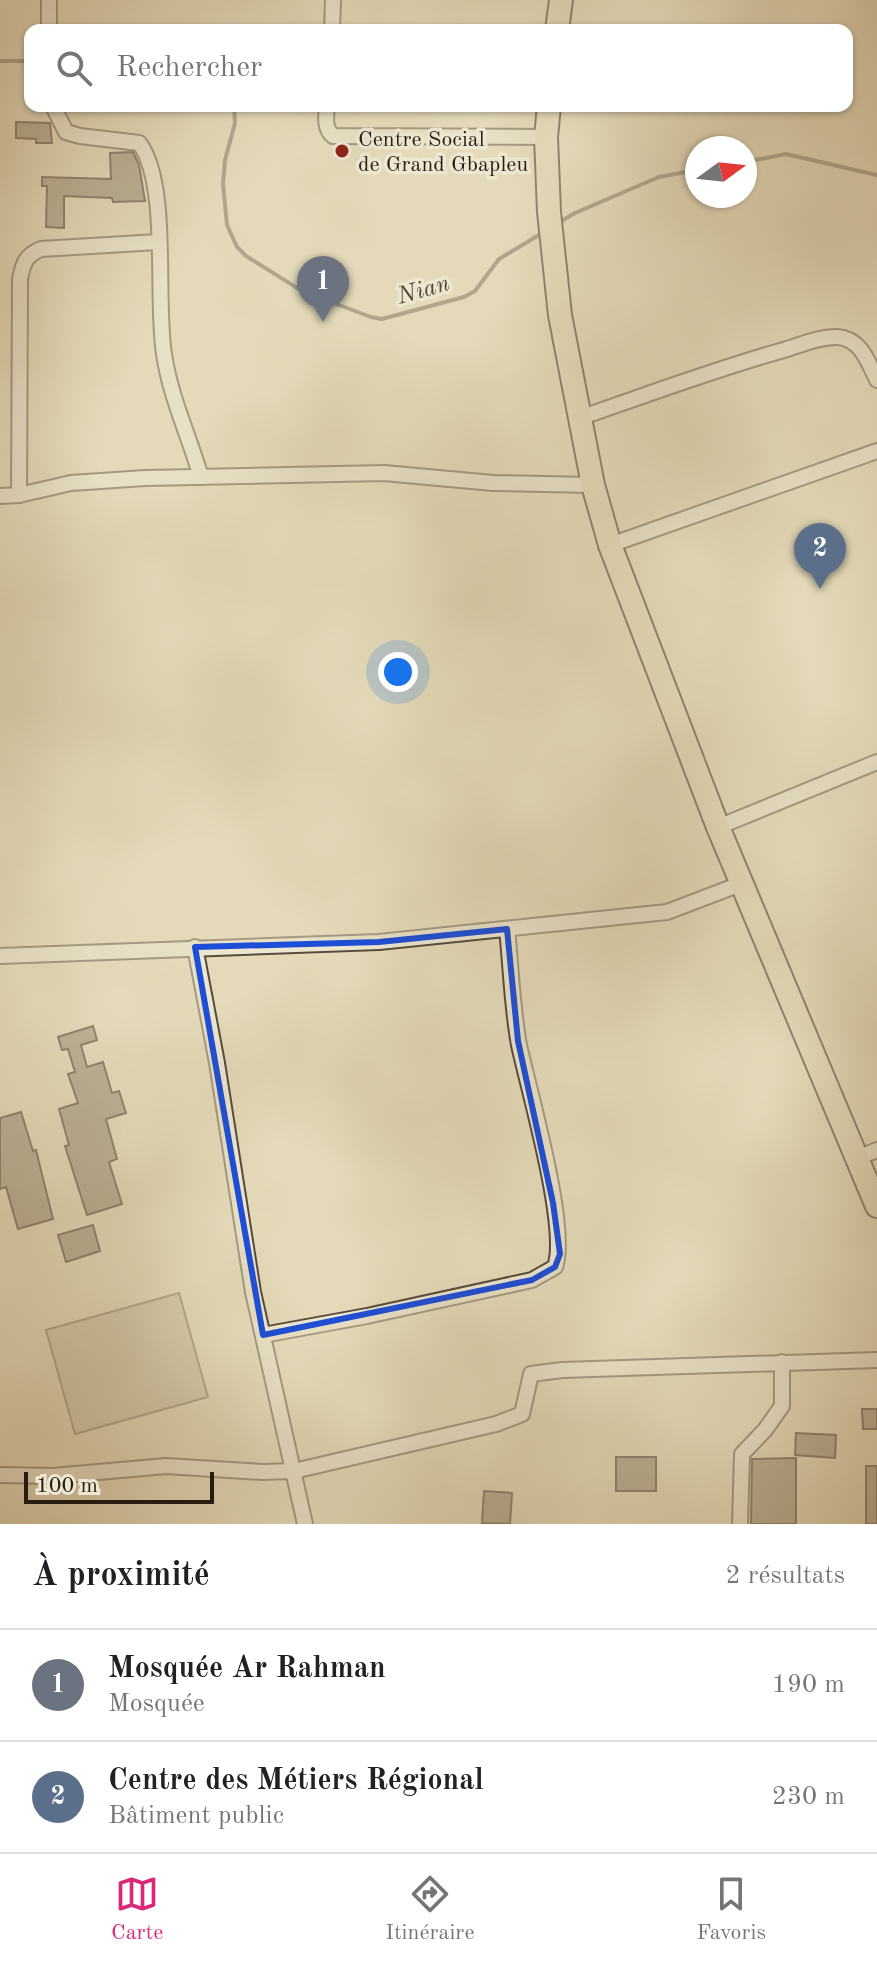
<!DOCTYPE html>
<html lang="fr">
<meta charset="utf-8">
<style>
body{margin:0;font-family:"Old Standard TT",serif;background:#f2f2f2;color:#202124}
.compass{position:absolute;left:685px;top:136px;width:72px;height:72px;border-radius:50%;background:#fff;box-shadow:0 2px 6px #0004;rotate:75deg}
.scale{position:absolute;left:24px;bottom:20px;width:190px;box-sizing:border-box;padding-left:8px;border:4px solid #2b1c12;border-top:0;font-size:22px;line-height:28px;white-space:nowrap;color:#2b1c12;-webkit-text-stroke:6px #ede7d2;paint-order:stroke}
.you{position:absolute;left:398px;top:672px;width:28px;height:28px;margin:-20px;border:6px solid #fff;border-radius:50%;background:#1a73e8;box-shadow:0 0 0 12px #1a73e833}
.badge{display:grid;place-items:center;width:52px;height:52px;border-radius:50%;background:#db2777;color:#fff;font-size:26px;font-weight:700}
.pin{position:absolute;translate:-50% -66px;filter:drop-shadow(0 2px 4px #0008)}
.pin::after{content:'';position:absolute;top:42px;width:28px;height:24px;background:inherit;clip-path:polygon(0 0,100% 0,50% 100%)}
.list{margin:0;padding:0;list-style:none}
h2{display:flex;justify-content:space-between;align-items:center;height:104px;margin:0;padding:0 32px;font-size:34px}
h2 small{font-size:26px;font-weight:400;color:#757577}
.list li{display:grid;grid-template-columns:52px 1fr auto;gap:24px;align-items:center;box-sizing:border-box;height:112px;padding:0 32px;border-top:2px solid #e0e0e0}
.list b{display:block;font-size:30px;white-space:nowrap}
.list p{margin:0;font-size:26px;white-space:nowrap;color:#757577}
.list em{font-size:26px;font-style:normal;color:#757577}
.icon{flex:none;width:44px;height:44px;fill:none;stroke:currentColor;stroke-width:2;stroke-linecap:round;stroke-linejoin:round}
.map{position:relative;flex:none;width:877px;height:1524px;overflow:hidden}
.search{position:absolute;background:#fff;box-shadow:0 2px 6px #0004;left:24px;right:24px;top:24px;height:88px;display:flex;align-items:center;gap:20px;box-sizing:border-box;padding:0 28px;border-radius:16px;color:#757577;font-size:30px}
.sheet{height:328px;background:#fff}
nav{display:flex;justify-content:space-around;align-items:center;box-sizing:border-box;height:112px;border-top:2px solid #e0e0e0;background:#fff;font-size:22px;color:#757577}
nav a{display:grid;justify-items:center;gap:4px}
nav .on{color:#db2777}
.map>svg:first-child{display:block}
.park{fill:#c5ba9d;stroke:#786b58;stroke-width:2}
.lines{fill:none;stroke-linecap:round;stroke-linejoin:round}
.stream{stroke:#746754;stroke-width:4}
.building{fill:#8b7f69;stroke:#2b1c12;stroke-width:2}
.minor-casing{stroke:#594c3c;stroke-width:18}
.primary-casing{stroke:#2b1c12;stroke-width:26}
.minor{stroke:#ede7d2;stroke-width:14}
.primary{stroke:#e4dab9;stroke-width:22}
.marked{fill:none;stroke:#1d4ed8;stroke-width:6;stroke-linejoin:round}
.poi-dot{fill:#8f2418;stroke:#ede7d2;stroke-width:3}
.labels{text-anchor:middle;stroke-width:7;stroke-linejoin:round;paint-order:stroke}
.poi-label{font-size:22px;fill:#2b1c12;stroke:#ede7d2;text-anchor:start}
.water-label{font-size:24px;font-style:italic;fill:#564838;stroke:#ede7d2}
</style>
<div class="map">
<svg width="877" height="1524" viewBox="0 0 877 1524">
<rect width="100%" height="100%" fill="#e4dab9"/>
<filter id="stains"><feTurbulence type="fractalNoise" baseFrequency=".0025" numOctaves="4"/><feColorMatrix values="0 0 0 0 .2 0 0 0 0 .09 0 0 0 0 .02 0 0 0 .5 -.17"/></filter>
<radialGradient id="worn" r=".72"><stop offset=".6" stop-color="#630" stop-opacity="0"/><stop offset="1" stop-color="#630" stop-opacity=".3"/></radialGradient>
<polygon class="park" points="179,1293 208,1397 75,1434 46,1330"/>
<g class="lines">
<g class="stream">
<polyline points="171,30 190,30"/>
<polyline points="0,61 30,61"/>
<polyline points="234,106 235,123 225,160 223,184 227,225 237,247 246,256 302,291 371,317 382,319 464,297 475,291 499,259 544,232"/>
<polyline points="745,162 786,154 877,175"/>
<polyline points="558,223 575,213 659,177 697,170"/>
</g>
</g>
<g class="building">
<polygon points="16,122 50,123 52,143 36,143 36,139 16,138"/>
<polygon points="133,152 139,165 145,201 113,202 112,198 64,196 64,228 46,227 47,186 42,186 42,177 111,179 110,153"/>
<polygon points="93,1026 97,1040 81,1045 87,1067 103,1062 112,1093 119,1091 126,1113 106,1119 117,1159 109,1162 122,1204 87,1215 65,1146 69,1145 59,1109 78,1103 68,1074 75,1072 68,1049 62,1050 58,1037"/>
<polygon points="21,1112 33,1151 36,1150 53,1219 18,1229 6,1187 0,1189 0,1118"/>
<polygon points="93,1225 100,1251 66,1262 58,1235"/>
<polygon points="862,1409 877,1409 877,1429 863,1429"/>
<polygon points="796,1433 836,1435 835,1458 795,1455"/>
<rect x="616" y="1457" width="40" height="34"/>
<polygon points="796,1458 796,1524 751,1524 752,1459"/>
<rect x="866" y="1466" width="11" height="58"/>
<polygon points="484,1491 512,1493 510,1524 482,1523"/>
</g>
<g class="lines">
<g class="minor-casing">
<g id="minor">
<polyline points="49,0 49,30"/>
<polyline points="332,30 333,0"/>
<path d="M53 106 66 132 80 136 139 143C170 183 155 299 164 354 170 396 189 436 201 477"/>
<path d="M327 106C326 117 324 128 333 136L546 137"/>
<path d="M579 418C647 395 715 369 784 350 800 345 821 336 838 337 861 339 868 362 877 380"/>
<path d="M19 495 20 279C23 263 26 255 41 249L158 242"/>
<polyline points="0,496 19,495 71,483 145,478 384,473 493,483 593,485"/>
<polyline points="610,545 877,451"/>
<polyline points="718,827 877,762"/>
<polyline points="195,947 217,1063 253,1292 305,1524"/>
<polyline points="0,956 379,942 667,912 743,883"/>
<polyline points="857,1158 877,1150"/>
<path d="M263 1335 367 1316 532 1280 555 1267C569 1229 529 1091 519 1045 512 1007 511 967 507 929"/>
<polyline points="0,1475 53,1476 166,1466 262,1472 294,1471 496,1424 522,1414 531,1374 562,1370 877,1360"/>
<polyline points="740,1524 742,1454 765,1430 782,1406 782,1362"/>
</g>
</g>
<g class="primary-casing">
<g id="primary">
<polyline points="557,30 561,0"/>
<polyline points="549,106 546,137 549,212 560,315 593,485 610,545 718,827 877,1206"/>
</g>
</g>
<use href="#minor" class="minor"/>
<use href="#primary" class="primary"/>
</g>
<path d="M0 0H877V1524H0ZM507 929 518 1041 553 1203 560 1254 555 1267 532 1280 263 1335 195 947 379 942Z" fill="#e4dab9" fill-opacity=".55" fill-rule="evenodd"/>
<path class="marked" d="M507 929 518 1041 553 1203 560 1254 555 1267 532 1280 263 1335 195 947 379 942Z"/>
<circle class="poi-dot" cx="342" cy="151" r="8"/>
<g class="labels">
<g class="poi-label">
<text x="358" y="146">Centre Social<tspan x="358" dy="25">de Grand Gbapleu</tspan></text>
</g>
<g class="water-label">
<text transform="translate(423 289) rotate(-16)" y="8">Nian</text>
</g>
</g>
<rect width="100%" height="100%" filter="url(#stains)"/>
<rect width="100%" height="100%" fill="url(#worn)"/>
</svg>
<svg class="compass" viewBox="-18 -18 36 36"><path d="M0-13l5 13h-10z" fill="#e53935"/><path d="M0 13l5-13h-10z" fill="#757577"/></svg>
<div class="scale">100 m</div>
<div class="you"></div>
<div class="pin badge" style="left:323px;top:322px;background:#6b7280">1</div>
<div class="pin badge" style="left:820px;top:589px;background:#5c6f8a">2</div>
<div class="search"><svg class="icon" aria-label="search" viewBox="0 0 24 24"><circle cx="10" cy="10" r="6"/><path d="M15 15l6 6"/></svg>Rechercher</div>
</div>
<section class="sheet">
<h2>À proximité<small>2 résultats</small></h2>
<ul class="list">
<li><span class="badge" style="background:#6b7280">1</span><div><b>Mosquée Ar Rahman</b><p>Mosquée</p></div><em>190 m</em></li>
<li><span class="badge" style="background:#5c6f8a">2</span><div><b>Centre des Métiers Régional</b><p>Bâtiment public</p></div><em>230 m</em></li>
</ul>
</section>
<nav>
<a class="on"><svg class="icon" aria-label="map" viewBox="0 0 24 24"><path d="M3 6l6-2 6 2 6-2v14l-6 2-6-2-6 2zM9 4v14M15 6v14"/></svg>Carte</a>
<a><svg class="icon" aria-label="directions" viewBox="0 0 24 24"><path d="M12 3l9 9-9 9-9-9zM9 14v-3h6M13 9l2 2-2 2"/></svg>Itinéraire</a>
<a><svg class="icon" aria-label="saved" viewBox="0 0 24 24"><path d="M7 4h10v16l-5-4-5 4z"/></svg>Favoris</a>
</nav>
